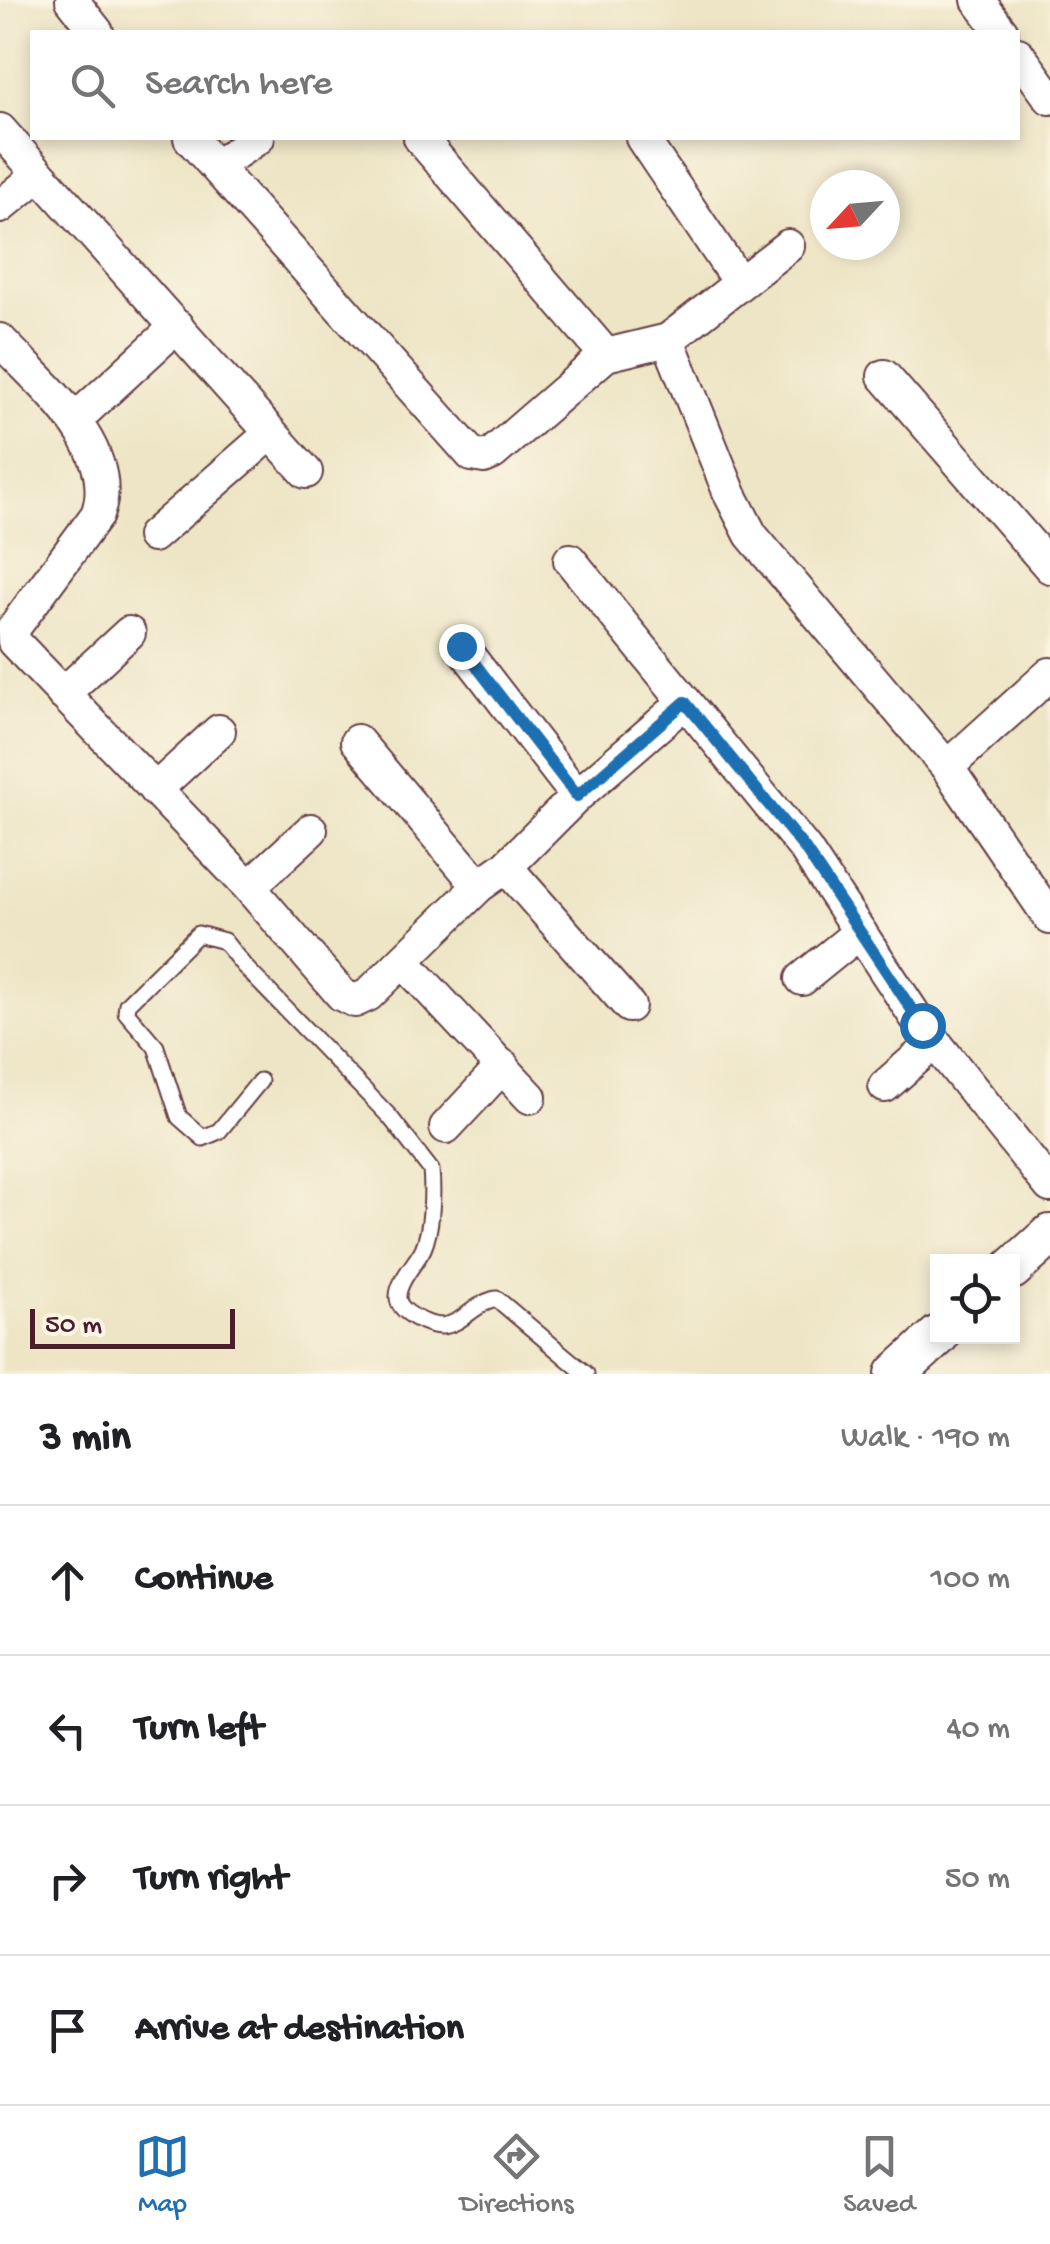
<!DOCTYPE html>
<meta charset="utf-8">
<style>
body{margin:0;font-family:"Gochi Hand",sans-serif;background:#f6f6f6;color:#202124}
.controls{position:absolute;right:30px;bottom:30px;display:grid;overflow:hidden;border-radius:0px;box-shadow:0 5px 15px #0003}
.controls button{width:90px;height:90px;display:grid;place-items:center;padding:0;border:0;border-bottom:2px solid #e0e0e0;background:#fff;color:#202124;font:50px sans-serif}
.compass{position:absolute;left:810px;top:170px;width:90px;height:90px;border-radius:50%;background:#fff;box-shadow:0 5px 15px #0003;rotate:244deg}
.scale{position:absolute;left:30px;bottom:25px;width:205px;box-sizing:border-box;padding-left:10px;border:5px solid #4a1f2b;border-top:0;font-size:28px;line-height:35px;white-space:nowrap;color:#4a1f2b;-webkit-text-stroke:8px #fcf5e5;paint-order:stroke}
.stop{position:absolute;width:30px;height:30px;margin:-22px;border:8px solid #1f6fb2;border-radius:50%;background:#fff}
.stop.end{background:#1f6fb2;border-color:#fff;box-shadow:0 2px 10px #0008}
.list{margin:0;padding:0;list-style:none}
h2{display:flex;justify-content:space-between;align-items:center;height:130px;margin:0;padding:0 40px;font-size:42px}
h2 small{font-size:32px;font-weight:400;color:#757577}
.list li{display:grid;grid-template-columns:65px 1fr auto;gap:30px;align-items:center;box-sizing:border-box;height:150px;padding:0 40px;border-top:2px solid #e0e0e0}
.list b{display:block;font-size:38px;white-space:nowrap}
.list em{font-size:32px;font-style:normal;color:#757577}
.icon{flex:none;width:55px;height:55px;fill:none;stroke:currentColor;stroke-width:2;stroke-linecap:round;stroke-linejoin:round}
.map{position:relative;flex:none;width:1050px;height:1374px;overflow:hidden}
.search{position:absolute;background:#fff;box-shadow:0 5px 15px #0003;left:30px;right:30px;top:30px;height:110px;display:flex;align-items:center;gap:25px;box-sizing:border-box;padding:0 35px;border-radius:0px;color:#757577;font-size:38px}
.sheet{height:730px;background:#fff}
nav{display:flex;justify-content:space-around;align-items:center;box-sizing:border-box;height:140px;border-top:2px solid #e0e0e0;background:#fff;font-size:28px;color:#757577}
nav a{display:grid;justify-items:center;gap:5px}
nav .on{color:#1f6fb2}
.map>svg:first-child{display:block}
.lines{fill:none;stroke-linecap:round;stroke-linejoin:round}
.service-casing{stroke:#633d42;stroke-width:19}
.minor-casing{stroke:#633d42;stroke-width:36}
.tertiary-casing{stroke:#633d42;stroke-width:44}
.service{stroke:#fff;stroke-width:15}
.minor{stroke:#fff;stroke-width:32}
.tertiary{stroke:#fff;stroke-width:40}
.route{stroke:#1f6fb2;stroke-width:12}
</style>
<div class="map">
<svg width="1050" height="1374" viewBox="0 0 1050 1374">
<rect width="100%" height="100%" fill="#fcf5e5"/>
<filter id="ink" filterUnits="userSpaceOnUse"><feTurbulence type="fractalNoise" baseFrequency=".01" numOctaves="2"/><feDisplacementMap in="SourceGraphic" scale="20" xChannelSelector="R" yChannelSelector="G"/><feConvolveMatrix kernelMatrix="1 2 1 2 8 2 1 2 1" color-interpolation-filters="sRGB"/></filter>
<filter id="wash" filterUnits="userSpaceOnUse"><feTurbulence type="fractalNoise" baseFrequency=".0048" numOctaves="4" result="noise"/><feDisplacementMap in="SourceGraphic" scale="40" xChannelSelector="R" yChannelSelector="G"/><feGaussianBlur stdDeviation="2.25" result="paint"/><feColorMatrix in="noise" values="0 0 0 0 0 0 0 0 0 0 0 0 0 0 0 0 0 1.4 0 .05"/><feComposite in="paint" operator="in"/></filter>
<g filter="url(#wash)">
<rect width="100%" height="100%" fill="#eee5c6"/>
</g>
<g filter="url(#ink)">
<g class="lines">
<g class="service-casing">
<path id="service" d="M260 1081 219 1131 203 1138 179 1117 156 1047 126 1012 127 1004 198 934 224 941 244 966 390 1117 431 1170C433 1192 432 1229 423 1249 416 1263 397 1282 398 1298 399 1313 428 1326 442 1326 462 1325 475 1302 497 1299L586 1374"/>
</g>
<g class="minor-casing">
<g id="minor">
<polyline points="72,0 97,32"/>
<polyline points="978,0 1002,32"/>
<polyline points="1018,54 1050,98"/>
<polyline points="0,130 306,472"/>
<polyline points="190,138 472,455 484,457 493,453 606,355 668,340 788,246"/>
<polyline points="420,138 606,355"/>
<polyline points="642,138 739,282"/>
<polyline points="216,166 258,138"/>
<polyline points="0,207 38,175"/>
<path d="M0 340C40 383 122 449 97 515L13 629 14 642 249 887 342 995 355 1001 368 995 479 886 506 867 577 796 685 702"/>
<polyline points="668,340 730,494 751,535 947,767 1050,918"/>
<polyline points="884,376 1050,567"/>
<polyline points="75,420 177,326"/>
<polyline points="153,536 271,433"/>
<polyline points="570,560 805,849 921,1025 1050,1186"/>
<polyline points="461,646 577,796"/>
<polyline points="63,694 129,633"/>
<polyline points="357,741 479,886"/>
<polyline points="947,767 1050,674"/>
<polyline points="155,790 219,731"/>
<polyline points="506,867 629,1006"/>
<polyline points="249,887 311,830"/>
<polyline points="404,962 530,1097"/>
<polyline points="802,979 860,932"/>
<polyline points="885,1086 935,1042"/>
<polyline points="446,1127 503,1066"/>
</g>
</g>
<g class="tertiary-casing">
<g id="tertiary">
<polyline points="1012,1269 1050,1235"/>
<polyline points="896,1374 938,1336"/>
</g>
</g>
<use href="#service" class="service"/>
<use href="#minor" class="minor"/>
<use href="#tertiary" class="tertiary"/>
</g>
</g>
<g class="lines" filter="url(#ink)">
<polyline class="route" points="461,646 577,796 685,702 805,849 922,1025"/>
</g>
</svg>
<div class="controls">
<button><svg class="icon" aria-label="locate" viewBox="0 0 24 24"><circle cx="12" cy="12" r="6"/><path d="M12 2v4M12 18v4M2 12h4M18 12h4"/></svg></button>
</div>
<svg class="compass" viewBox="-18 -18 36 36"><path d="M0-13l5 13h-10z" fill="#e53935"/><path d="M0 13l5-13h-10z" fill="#757577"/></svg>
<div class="scale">50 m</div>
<div class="stop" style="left:922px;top:1025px"></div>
<div class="stop end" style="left:461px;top:646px"></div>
<div class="search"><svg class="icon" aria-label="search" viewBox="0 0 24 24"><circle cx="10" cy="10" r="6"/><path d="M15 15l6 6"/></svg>Search here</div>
</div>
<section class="sheet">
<h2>3 min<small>Walk · 190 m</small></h2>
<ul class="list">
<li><svg class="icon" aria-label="ahead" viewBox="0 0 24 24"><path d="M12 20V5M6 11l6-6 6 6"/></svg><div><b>Continue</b></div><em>100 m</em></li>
<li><svg class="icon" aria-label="left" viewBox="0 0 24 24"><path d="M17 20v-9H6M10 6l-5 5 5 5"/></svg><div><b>Turn left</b></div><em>40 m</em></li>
<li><svg class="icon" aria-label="right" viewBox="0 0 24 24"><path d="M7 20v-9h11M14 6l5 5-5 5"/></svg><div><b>Turn right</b></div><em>50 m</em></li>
<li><svg class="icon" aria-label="arrive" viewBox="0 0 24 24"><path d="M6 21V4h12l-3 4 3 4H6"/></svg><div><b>Arrive at destination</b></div></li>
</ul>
</section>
<nav>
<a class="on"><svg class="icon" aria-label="map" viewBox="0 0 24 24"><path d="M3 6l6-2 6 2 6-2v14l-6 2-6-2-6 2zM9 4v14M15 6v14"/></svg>Map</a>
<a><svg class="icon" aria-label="directions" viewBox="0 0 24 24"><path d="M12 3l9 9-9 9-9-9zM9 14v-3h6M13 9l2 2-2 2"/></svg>Directions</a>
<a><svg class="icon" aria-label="saved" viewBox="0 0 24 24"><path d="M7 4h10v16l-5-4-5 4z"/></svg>Saved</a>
</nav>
